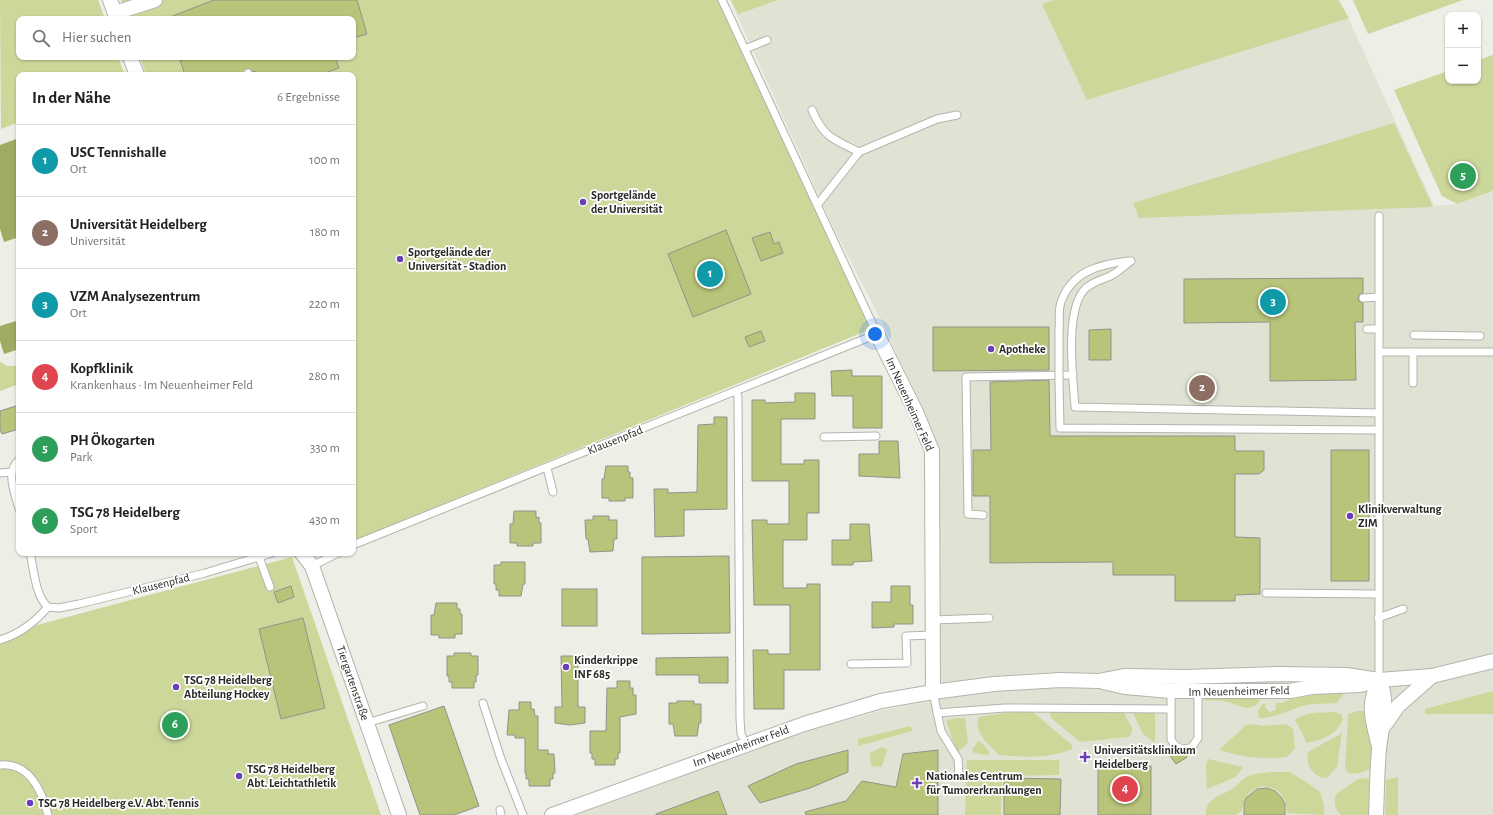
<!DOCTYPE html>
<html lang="de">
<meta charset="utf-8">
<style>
body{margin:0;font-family:"Alegreya Sans",sans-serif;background:#f6f6f6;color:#202124}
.controls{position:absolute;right:12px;top:12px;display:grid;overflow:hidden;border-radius:8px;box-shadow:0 1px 3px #0004}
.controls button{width:36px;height:36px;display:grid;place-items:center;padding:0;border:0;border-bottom:1px solid #e0e0e0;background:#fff;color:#202124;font:20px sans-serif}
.you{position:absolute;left:875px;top:334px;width:14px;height:14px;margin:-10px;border:3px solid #fff;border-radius:50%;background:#1a73e8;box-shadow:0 0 0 6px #1a73e833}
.badge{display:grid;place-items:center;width:26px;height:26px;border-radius:50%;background:#b45309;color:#fff;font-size:13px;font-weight:700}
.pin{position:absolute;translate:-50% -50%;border:2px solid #fff;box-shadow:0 1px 4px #0006}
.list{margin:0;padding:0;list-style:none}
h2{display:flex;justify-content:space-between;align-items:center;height:52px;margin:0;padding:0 16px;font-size:17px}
h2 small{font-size:13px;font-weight:400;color:#757577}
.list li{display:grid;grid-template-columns:26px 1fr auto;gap:12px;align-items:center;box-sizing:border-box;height:72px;padding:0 16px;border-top:1px solid #e0e0e0}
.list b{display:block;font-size:15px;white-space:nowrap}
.list p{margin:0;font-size:13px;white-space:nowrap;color:#757577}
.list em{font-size:13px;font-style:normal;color:#757577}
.icon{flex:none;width:22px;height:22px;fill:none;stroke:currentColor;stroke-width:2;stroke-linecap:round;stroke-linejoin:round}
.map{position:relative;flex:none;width:1493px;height:815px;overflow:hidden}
.search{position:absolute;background:#fff;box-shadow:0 1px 3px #0004;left:16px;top:16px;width:340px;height:44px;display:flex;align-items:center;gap:10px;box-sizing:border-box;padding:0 14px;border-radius:8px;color:#757577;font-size:15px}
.panel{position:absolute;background:#fff;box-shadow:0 1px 3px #0004;left:16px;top:72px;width:340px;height:484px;border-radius:8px}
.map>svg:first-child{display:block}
.built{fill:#e0e3d4}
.green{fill:#ccd79a}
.water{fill:#a0ab61}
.building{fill:#b7c479;stroke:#91938b}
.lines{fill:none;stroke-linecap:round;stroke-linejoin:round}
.service-casing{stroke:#b3b4ad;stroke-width:9}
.minor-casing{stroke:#b3b4ad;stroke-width:16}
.service{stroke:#fff;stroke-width:7}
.minor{stroke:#fff;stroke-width:14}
.service-bridge-casing{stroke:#b3b4ad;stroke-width:9;stroke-linecap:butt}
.service-bridge{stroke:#fff;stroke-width:7}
.poi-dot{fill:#6b3eb6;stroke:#fff;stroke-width:1.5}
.labels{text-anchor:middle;stroke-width:3.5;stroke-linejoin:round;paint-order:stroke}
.poi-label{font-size:12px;font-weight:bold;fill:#292926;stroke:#fff;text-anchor:start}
.street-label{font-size:12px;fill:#292926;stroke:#fff}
</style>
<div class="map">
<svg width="1493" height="815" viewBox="0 0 1493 815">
<rect width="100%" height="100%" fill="#edeee6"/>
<polygon class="built" points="730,0 1340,0 1434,206 1457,204 1493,192 1493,815 576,815 802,733 883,710 946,698 941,679 939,450 884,326 834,229"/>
<g class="green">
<polygon points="0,0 98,0 105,19 19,19 19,57 118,57 125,75 19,75 19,122 1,129"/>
<polygon points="121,0 721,0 871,329 353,541 353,75 146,75 140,57 353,57 353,19 127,19"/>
<polygon points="731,0 778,0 738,14"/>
<polygon points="1054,0 1338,0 1349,18 1087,100 1042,4"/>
<polygon points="1353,0 1463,0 1368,34"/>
<polygon points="1493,55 1493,191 1457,204 1442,196 1394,90 1448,71 1448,81 1478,81 1478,60"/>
<polygon points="1394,123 1433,207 1139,218 1133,203"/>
<polygon points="0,362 7,366 19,366 19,384 0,391"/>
<polygon points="292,557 381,815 0,815 0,635"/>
<path d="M1341 690 1344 693 1337 703C1327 704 1315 703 1306 705 1291 709 1273 719 1259 718L1258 710 1263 704 1266 703 1265 707 1270 712 1275 710 1276 703H1282L1298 695Z"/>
<polygon points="1493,691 1493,714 1425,714 1425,709"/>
<path d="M1204 697H1262C1251 717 1238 703 1223 701 1217 700 1210 701 1204 700Z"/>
<polygon points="1155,709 1155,743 1143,734 1132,711"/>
<polygon points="1101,711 1123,711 1133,730 1129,737 1080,742 1051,718 1050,712"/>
<path d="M1357 711H1367C1371 729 1377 751 1370 769 1363 772 1354 776 1347 772L1345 768 1348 714Z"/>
<path d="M1011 712H1033L1072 745V749C1050 759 1023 757 999 755 990 745 972 732 979 717Z"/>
<path d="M1335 712 1341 714 1343 719C1338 734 1321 741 1306 743 1304 734 1299 728 1295 720 1306 711 1322 713 1335 712Z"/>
<polygon points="958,718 965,718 968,743 957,753 946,720"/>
<path d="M1251 724 1263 726 1286 724 1293 729 1295 748 1287 757C1264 760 1241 757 1219 750L1246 725Z"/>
<polygon points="911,726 912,731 858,746 858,739"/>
<path d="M1342 733 1337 767 1327 778C1313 778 1305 765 1308 752Z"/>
<polygon points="978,741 981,742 990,753 988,755 974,753 972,750"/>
<polygon points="882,747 887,750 882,767 871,766 870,753"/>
<polygon points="1208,759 1243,767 1236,777 1207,789 1206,766"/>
<polygon points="967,760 1059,760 1059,775 1002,776 1001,815 965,815"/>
<path d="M1271 772H1290L1312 786 1320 792 1324 805V815L1287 813C1287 780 1245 776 1242 811L1235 815H1206C1205 798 1221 796 1232 789 1237 786 1241 780 1246 777 1254 773 1263 773 1271 772Z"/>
<polygon points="1398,777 1398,815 1385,815 1386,780"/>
<path d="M1368 778 1370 781V815H1341C1334 808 1334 803 1336 794L1358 779Z"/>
</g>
<g class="water">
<polygon points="19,138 19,237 4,242 0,229 0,145"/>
<polygon points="19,320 19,349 4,354 0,341 0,326"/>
</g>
<g class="building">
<polygon points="214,0 357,0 367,34 353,38 353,19 165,19"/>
<polygon points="179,57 335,57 339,68 319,75 257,75 255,71 253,72 248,68 241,75 185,75"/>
<polygon points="726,230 751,294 693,317 668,254"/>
<polygon points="770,232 774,244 779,242 783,253 761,261 752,238"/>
<polygon points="1363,278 1363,293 1360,294 1358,298 1359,301 1363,303 1363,322 1355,322 1356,380 1270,381 1270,322 1184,323 1184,279"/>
<polygon points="933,327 1049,327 1049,370 933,371"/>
<polygon points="1111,329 1111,360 1089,360 1089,330"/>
<polygon points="761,331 765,341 749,347 745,337"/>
<polygon points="852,370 852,376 882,376 882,428 853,428 853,396 832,396 831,371"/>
<polygon points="1049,380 1050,436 1235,436 1235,451 1264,451 1264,470 1259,474 1235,474 1235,537 1260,538 1260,594 1235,595 1235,601 1175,601 1175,575 1113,575 1113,562 990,563 990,496 973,496 973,450 991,450 990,382"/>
<polygon points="795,393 815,393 815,419 781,419 781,464 804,464 804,460 819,460 819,513 807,513 807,540 783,540 783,588 807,588 807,584 820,584 820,670 784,670 784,709 754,709 753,650 768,650 768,654 790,654 790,605 754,605 752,520 767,520 767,524 789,524 789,481 752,481 752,400 765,400 765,403 795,402"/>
<polygon points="19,405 19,429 2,434 0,429 0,411"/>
<polygon points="714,417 727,417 727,509 684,510 684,536 655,537 654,489 668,489 668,493 697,492 698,425 714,424"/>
<polygon points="879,441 898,441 900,478 859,476 859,454 879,454"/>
<rect x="1331" y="450" width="38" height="131"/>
<polygon points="606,466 628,466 628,472 630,472 630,478 633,478 633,498 625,498 625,501 609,501 609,498 602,498 602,479 604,479"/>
<polygon points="514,511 536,511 536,518 539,517 539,523 541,523 541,543 533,543 533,546 517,546 517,543 510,543 510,524 513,524"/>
<polygon points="593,516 609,516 609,520 617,520 617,539 614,539 613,551 590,552 588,539 586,539 585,520 593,520"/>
<polygon points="850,524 869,524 872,561 853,562 853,565 832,565 832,540 850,540"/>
<polygon points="729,556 730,633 642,634 642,557"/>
<polygon points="501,562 525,562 525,584 523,584 521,596 499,596 499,590 496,590 496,584 494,584 494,565 501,565"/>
<polygon points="291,586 294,597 278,603 274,592"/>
<polygon points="891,586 910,586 910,605 913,605 913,624 894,624 894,627 872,628 872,602 891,602"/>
<rect x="562" y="589" width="35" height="37"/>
<polygon points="436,603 457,603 457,609 460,609 460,614 462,614 462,634 455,634 455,638 439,638 439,635 431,635 431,615 434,615"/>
<polygon points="303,618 325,708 281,719 259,629"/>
<polygon points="454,653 471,653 471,656 478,656 478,675 476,675 476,682 474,682 474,688 452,688 452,682 449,682 449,676 447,676 447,656 454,656"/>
<polygon points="561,656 578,656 578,707 585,707 585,723 570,725 555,723 555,707 562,707"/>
<polygon points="728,657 728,683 699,683 699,675 656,675 656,658"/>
<polygon points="617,681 630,681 630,688 633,688 633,695 636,695 636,714 620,717 620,753 618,753 618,759 615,759 615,765 595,765 595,759 592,759 592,753 590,753 590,731 606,731 607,688 617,688"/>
<polygon points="677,701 694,701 694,704 701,704 701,723 699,723 697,736 675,736 673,724 669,724 669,703 677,703"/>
<polygon points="519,702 531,702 531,709 534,709 535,716 538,716 538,750 548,750 548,754 554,754 555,773 553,773 553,779 550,779 550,786 529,786 529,779 526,779 526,773 525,773 525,738 515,738 515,735 507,735 509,710 519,710"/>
<polygon points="444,706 479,806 454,815 420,815 389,725"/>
<polygon points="1170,747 1178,753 1190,753 1186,758 1176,764 1170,756"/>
<polygon points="848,750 848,772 810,788 760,803 748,786 796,764"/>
<polygon points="938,750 938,815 806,815 805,812 846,801 862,781 896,787 903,754"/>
<rect x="1098" y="766" width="53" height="49"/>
<polygon points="1004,778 1061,779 1060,815 1004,815"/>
<polygon points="1267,788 1275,791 1281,797 1285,804 1285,815 1244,815 1244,803 1246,798 1257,789"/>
<polygon points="718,791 727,815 656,815 656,814"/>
</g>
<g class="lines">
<g class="service-casing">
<g id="service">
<polyline points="745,49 767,40"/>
<polyline points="248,73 249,75"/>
<path d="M812 110C824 138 833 139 859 152"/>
<polyline points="818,204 859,152 937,119 957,115"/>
<polyline points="1379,216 1379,680"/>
<path d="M1131 261C1124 266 1116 274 1108 277 1100 280 1093 282 1086 288 1064 308 1073 378 1075 407L1379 413"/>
<polyline points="1363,298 1379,297"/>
<polyline points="1367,329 1379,329"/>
<path d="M1059 330C1060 322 1058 310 1061 302 1072 271 1100 264 1129 261"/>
<polyline points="1414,335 1480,336"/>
<polyline points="1379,352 1493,352"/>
<polyline points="1413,352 1413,383"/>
<polyline points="1059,380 1060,428 1379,430"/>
<polyline points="736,391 738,397 740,719 741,734 746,744"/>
<polyline points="824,437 876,436"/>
<path d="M19 460C5 472 15 493 19 509"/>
<polyline points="547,468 553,492"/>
<polyline points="0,473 11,472"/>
<polyline points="983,515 968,514 966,377 1073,375"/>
<polyline points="353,545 877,334 722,0"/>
<path d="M30 553C34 569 35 596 48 607"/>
<polyline points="259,557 270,587"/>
<polyline points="312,566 338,553"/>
<polyline points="1266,593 1378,594"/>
<polyline points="48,607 59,608 79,604 205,573 272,553"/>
<polyline points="1378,618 1403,609"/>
<polyline points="933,620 989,618"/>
<path d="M0 640C20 634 35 622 48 607"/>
<polyline points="851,664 907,663 906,636 933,635"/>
<path d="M1171 689V739C1175 748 1183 751 1192 747L1198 738V691"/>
<polyline points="933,692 941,731 958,759 959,777"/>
<polyline points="483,703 501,759 523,815"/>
<polyline points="937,713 1005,708 1171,709"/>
<polyline points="367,723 423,706"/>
<path d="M0 765C29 762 42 791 48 815"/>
<polyline points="500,810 501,815"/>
</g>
</g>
<g class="minor-casing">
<g id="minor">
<polyline points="110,0 117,19"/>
<polyline points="115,13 155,0"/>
<polyline points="130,57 137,75"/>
<polyline points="877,334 916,412 932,451 933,692"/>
<polyline points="302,553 312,566 399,815"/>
<polyline points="1103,682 1125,687 1171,691 1290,691 1312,687 1360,685 1379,680 1432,676 1493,661"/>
<polyline points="1384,726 1398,706 1432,676"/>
<path d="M1378 743C1372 717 1367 706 1379 680"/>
<polyline points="552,815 804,724 881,701 933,692 994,684 1061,680 1098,681 1124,676 1185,677 1278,674 1346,675 1379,680"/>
<path d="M1376 815C1377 793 1377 771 1379 750 1381 726 1390 703 1379 680"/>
</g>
</g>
<use href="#service" class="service"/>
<use href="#minor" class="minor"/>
<g class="service-bridge-casing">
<polyline id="service-bridge" points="1059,380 1059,330"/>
</g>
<use href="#service-bridge" class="service-bridge"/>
</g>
<g class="poi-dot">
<circle cx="583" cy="202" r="4"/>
<circle cx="400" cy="259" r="4"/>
<circle cx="991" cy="349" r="4"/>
<circle cx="1350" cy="516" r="4"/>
<circle cx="566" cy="667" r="4"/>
<circle cx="176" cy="687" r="4"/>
<path d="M1083 751h4v4h4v4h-4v4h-4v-4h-4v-4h4z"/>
<circle cx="239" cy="776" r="4"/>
<path d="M915 777h4v4h4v4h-4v4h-4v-4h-4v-4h4z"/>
<circle cx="30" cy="803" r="4"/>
</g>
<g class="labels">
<g class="poi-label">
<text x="591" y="199">Sportgelände<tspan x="591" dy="14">der Universität</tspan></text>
<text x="408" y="256">Sportgelände der<tspan x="408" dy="14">Universität - Stadion</tspan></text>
<text x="999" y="353">Apotheke</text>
<text x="1358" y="513">Klinikverwaltung<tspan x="1358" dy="14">ZIM</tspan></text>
<text x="574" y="664">Kinderkrippe<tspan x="574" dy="14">INF 685</tspan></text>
<text x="184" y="684">TSG 78 Heidelberg<tspan x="184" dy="14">Abteilung Hockey</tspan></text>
<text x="1094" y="754">Universitätsklinikum<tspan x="1094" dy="14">Heidelberg</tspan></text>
<text x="247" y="773">TSG 78 Heidelberg<tspan x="247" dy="14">Abt. Leichtathletik</tspan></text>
<text x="926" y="780">Nationales Centrum<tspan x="926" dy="14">für Tumorerkrankungen</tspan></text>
<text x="38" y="807">TSG 78 Heidelberg e.V. Abt. Tennis</text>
</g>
<g class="street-label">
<text transform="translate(910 404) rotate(66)" y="4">Im Neuenheimer Feld</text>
<text transform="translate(615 440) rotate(-22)" y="4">Klausenpfad</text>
<text transform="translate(161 584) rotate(-14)" y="4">Klausenpfad</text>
<text transform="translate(353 683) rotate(71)" y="4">Tiergartenstraße</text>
<text transform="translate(1239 691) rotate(-1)" y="4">Im Neuenheimer Feld</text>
<text transform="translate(741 746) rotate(-20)" y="4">Im Neuenheimer Feld</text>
</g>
</g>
</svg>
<div class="controls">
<button>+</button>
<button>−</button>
</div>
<div class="you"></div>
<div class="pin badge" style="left:710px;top:274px;background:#0f9aa8">1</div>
<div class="pin badge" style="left:1202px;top:388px;background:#8d6e63">2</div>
<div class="pin badge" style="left:1273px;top:302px;background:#0f9aa8">3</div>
<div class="pin badge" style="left:1125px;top:789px;background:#e0444e">4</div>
<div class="pin badge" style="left:1463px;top:176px;background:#2e9e5b">5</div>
<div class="pin badge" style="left:175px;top:725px;background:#2e9e5b">6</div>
<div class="search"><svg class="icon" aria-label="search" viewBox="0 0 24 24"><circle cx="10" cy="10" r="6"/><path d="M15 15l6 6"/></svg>Hier suchen</div>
<section class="panel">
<h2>In der Nähe<small>6 Ergebnisse</small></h2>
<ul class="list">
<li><span class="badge" style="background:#0f9aa8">1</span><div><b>USC Tennishalle</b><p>Ort</p></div><em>100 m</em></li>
<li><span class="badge" style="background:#8d6e63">2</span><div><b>Universität Heidelberg</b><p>Universität</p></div><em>180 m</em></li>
<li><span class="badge" style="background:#0f9aa8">3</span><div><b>VZM Analysezentrum</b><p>Ort</p></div><em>220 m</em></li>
<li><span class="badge" style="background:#e0444e">4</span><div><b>Kopfklinik</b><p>Krankenhaus · Im Neuenheimer Feld</p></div><em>280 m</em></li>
<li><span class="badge" style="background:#2e9e5b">5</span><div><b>PH Ökogarten</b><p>Park</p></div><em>330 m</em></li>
<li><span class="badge" style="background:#2e9e5b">6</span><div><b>TSG 78 Heidelberg</b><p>Sport</p></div><em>430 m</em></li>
</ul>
</section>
</div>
